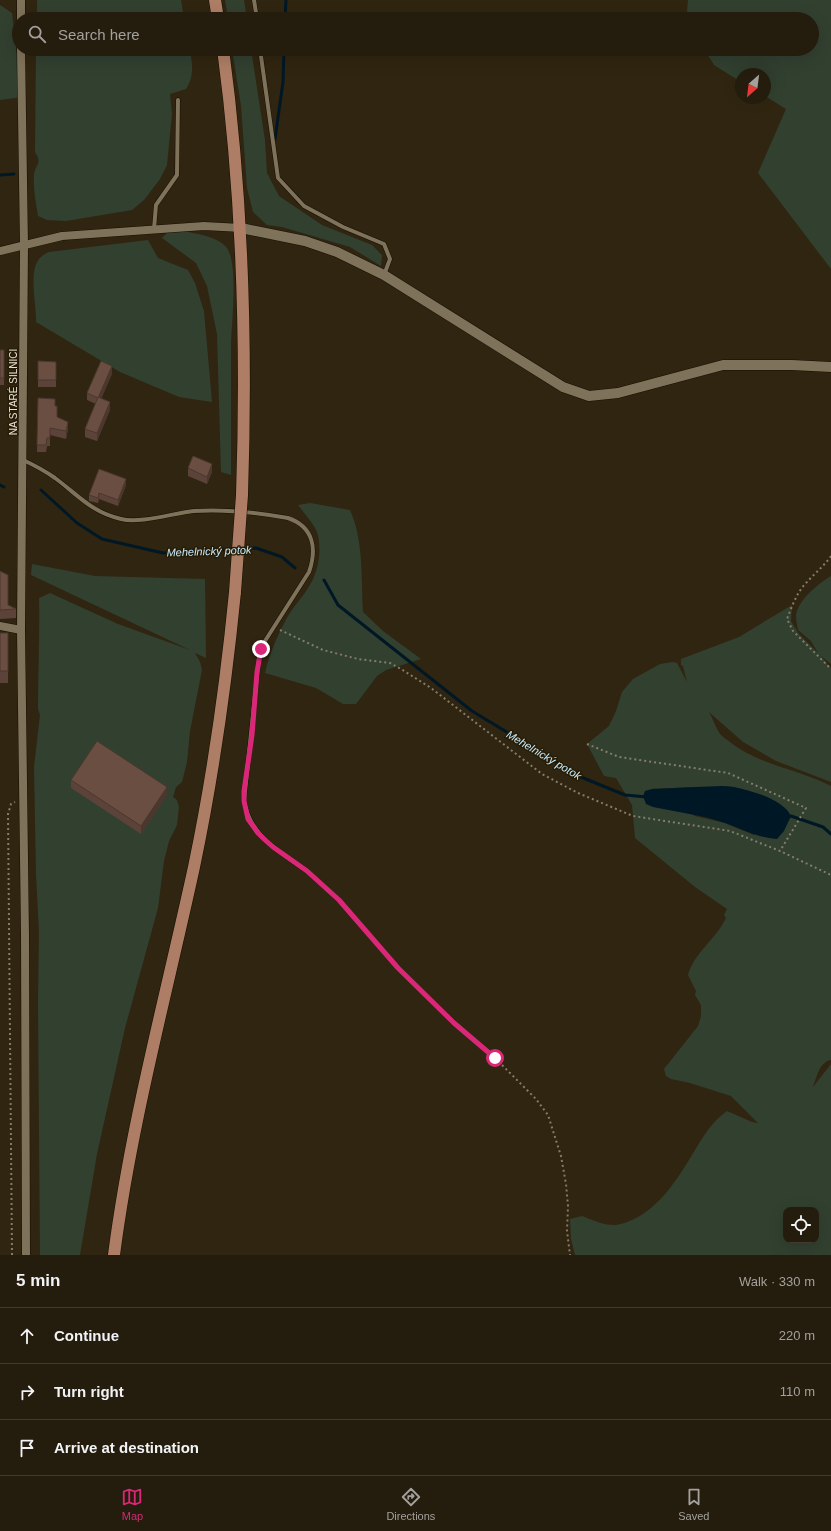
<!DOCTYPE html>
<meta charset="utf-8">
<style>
body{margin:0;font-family:Helvetica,sans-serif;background:#2c2515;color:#f1f3f6}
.controls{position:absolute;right:12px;bottom:12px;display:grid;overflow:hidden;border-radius:8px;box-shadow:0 4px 16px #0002}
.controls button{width:36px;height:36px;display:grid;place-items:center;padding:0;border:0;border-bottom:1px solid #413a2d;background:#241c0c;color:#f1f3f6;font:20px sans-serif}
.compass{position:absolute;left:735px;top:68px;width:36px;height:36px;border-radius:50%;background:#241c0c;box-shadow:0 4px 16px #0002;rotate:208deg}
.stop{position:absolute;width:12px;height:12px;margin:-9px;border:3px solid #db2777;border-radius:50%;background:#fff}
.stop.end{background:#db2777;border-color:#fff;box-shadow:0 1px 4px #0008}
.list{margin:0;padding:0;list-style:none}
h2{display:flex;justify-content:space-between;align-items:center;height:52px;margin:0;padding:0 16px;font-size:17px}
h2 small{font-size:13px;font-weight:400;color:#a3a19d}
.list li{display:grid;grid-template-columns:26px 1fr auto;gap:12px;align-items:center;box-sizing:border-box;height:56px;padding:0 16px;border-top:1px solid #413a2d}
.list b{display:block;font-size:15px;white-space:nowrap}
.list em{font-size:13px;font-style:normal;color:#a3a19d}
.icon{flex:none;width:22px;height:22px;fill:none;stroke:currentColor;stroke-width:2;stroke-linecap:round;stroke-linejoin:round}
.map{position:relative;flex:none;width:831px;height:1255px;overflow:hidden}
.search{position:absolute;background:#241c0c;box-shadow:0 4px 16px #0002;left:12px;right:12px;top:12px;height:44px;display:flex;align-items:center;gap:10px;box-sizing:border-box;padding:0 14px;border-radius:22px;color:#a3a19d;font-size:15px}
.sheet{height:220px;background:#241c0c}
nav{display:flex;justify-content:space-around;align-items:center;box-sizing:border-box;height:56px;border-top:1px solid #413a2d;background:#241c0c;font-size:11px;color:#a3a19d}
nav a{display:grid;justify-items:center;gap:2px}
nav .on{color:#db2777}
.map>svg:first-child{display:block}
.green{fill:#324030;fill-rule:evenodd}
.water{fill:#001825}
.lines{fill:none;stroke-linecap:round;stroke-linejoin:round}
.stream{stroke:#001825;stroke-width:3}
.service-casing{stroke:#180e00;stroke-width:5}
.minor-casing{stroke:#180e00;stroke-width:9}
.tertiary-casing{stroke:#180e00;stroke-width:11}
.primary-casing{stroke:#180e00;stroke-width:13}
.path{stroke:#857c6a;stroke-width:2;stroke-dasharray:2 3;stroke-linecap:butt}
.service{stroke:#7e725a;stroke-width:4}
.minor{stroke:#7e725a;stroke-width:8}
.tertiary{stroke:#7e725a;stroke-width:10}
.primary{stroke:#ad7e65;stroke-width:12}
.primary-bridge-casing{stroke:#180e00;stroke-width:13;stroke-linecap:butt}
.primary-bridge{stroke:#ad7e65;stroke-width:12}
.wall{fill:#5c4339}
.shaded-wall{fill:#4b372e}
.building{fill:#6b4e42;stroke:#4b372e}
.route{stroke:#db2777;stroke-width:5}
.labels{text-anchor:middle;stroke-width:3;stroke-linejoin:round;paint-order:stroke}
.street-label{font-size:10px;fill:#eae3d6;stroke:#261c06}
.water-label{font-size:11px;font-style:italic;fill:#c7eafc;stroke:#261c06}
</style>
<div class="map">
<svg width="831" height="1255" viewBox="0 0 831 1255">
<rect width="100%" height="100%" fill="#302510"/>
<g class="green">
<polygon points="37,0 181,0 184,19 37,19"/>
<polygon points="225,0 244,0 247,19 228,19"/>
<polygon points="688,0 831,0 831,269 758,173 786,109 765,96 765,74 741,74 741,82 714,65 704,49 812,49 812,19 689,19 687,12"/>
<polygon points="0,5 12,13 22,97 0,100"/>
<path d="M36 49H190C192 64 195 75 186 89L170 94 172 114 167 165 160 179 144 200 132 210 66 221 47 220 38 216C36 203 33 189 34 175 35 165 43 164 35 152Z"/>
<polygon points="232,49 251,49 265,140 267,173 279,196 322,225 372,245 382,255 381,266 350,247 282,227 267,225 253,212 247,188 241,106"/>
<path d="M171 229C186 232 218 235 227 248 239 267 231 324 231 347 231 390 231 432 231 475L221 472 217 334 207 286 196 263 162 238Z"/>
<path d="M148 240 158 258 188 270 195 283 204 311 212 402 179 397 120 372 36 322C37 305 27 269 41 257 43 255 46 253 49 252Z"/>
<path d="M310 503 350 510C364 541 361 579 363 612L383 631 421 659 386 670 377 676 356 704H343L316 688 265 673C270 652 278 634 288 616 295 604 305 595 311 583 319 569 322 548 317 532 314 524 303 512 298 505Z"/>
<path d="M32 564 95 576 205 579 206 658 195 653 200 662 202 670 190 731 187 762 182 782 176 787 173 797 177 800 179 807 177 825 169 841 164 861 158 908 125 1028 97 1154 80 1255H40L38 1003 39 932 36 875 34 767 40 715 38 709C38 672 40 635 39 598L50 593 118 624 190 650 31 575Z"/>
<path d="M831 576V664L820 655 831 668V782L776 761 743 742 709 712C713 719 716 728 720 734 723 737 727 740 730 742 759 765 798 769 831 786V1060C819 1062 817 1077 813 1087L831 1064V1255H575L571 1239 570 1219 582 1216C592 1220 603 1225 614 1225 620 1225 627 1222 632 1220 663 1206 681 1173 698 1145 707 1131 713 1121 727 1111L752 1122 758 1123 731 1096 690 1083 671 1079 666 1076 664 1069 698 1026 701 1016V1005L695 995 696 991 688 975C694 953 716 939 726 918L724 915 727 909 695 887 635 838 632 805 616 778 604 776 587 744 609 726 616 711 622 692 633 679 660 664 673 662 677 663 687 682 683 666 681 665V659L739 637 792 605 791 621 799 634 818 653 811 641 798 630C797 626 796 620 796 615 799 599 818 584 831 576ZM696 787H732L759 794 776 802 754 835 725 823 695 816 652 789ZM786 1210H816V1240H786Z"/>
</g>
<path class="water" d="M696 787C708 787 722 785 734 787 751 791 783 799 791 816L784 831 777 839C756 837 744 830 725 823 702 815 677 812 653 807L646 804 643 796 645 791 652 789Z"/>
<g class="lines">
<g class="stream">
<polyline points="285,19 286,0"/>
<polyline points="275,139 283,82 284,49"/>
<polyline points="0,175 14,174"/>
<polyline points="0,485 4,487"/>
<polyline points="41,490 77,523 102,539 163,553 236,549"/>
<polyline points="242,549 256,548 282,557 295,568"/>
<polyline points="324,580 338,605 472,711 581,777 625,795 647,797"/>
<polyline points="789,817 791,816 823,827 831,834"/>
</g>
<g class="service-casing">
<g id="service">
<polyline points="254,0 257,19"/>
<polyline points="260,49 278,178 304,206 343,227 384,244 390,259 384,275"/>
<polyline points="154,229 156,205 177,175 178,100"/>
<path d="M23 460C34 465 45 471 55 478 78 495 91 512 121 519 140 524 174 513 194 511 222 509 260 513 288 518 314 527 317 549 309 572L265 641 259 657 244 801C251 838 279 851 307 871"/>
</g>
</g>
<g class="minor-casing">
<g id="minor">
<polyline points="21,0 21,19"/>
<polyline points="21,49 24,245 21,630 25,934 26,1255"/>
<polyline points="0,251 62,236 204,226 241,228"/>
<polyline points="0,626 21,630"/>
</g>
</g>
<g class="tertiary-casing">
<polyline id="tertiary" points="241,228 305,241 337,252 384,275 563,387 589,396 618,393 723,365 792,365 831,367"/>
</g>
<g class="primary-casing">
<g id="primary">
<polyline points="215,0 218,19"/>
<path d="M223 49C243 197 247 346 242 495"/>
<path d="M114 1255C131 1124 166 996 194 867 213 776 226 684 235 592"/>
</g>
</g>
<g class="path">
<path d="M831 556C824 566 815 573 807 582 797 592 792 606 787 619L793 631 831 669"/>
<polyline points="280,630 323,650 358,659 390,663 401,669 431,688 542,774 578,793 633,816 730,831 780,851 831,875"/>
<polyline points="587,744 619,757 728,773 806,808 780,851"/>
<polyline points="311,875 339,900 398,969 454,1023 495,1058 536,1099 548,1115 561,1156 566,1184 568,1206 567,1231 570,1255"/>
<polyline points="12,1255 8,814 11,804 15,802"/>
</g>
<use href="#service" class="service"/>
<use href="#minor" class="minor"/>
<use href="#tertiary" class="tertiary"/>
<use href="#primary" class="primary"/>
<g class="primary-bridge-casing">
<polyline id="primary-bridge" points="235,592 242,495"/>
</g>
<use href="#primary-bridge" class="primary-bridge"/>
</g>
<g class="wall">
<rect x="0" y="350" width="4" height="35"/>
<polygon points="38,361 56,362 56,387 38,387"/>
<polygon points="112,374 101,399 110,410 97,441 85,437 85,429 96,404 87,400 87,393"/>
<polygon points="38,398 55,406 57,417 68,429 66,439 50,435 50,446 47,446 46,452 37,452"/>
<polygon points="188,468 212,472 207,484 188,476"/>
<polygon points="126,485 118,506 99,499 98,503 89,501 89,495"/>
<polygon points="0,571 8,605 16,609 16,618 0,619"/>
<rect x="0" y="633" width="8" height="50"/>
<polygon points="71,780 167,795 141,834 71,788"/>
</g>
<g class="shaded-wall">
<polygon points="112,366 112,374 98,405 98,398"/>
<polygon points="110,402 110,410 97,441 97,433"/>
<polygon points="68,422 68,429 66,439 66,431"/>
<polygon points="212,464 212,472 207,484 207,477"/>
<polygon points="126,479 126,485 118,506 118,500"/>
<polygon points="99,493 99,499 98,503 98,498"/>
<polygon points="167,787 167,795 141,834 141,826"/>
</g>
<g class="building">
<rect x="0" y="350" width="4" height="28"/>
<polygon points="38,361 56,362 56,380 38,380"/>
<polygon points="101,361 112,366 98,398 87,393"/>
<polygon points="98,397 110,402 97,433 85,429"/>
<polygon points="38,398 55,399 55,406 57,406 57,417 68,422 66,431 50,428 50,438 47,438 46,445 37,445"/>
<polygon points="193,456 212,464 207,477 188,468"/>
<polygon points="99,469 126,479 118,500 99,493 98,498 89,495"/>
<polygon points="0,571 8,575 8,605 16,609 0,610"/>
<rect x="0" y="633" width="8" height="38"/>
<polygon points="97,741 167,787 141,826 71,780"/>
</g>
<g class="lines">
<polyline class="route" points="261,649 257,672 252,735 244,791 244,801 248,819 258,833 264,839 273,847 307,871 339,900 398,968 454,1023 495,1058"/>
</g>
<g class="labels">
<g class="street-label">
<text transform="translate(13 392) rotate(-90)" y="4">NA STARÉ SILNICI</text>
</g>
<g class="water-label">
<text transform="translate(209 551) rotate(-2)" y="4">Mehelnický potok</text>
<text transform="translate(544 755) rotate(31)" y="4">Mehelnický potok</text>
</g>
</g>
</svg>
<div class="controls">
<button><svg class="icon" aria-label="locate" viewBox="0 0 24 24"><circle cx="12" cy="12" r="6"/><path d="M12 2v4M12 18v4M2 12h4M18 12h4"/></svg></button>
</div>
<svg class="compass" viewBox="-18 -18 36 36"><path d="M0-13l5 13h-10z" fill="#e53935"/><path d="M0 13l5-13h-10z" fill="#a3a19d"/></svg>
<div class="stop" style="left:495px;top:1058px"></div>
<div class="stop end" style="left:261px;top:649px"></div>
<div class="search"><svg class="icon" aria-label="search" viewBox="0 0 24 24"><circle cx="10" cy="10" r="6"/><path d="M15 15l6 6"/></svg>Search here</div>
</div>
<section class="sheet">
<h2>5 min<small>Walk · 330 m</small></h2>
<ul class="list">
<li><svg class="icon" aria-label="ahead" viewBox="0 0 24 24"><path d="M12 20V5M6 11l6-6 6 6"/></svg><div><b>Continue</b></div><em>220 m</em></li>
<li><svg class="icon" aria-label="right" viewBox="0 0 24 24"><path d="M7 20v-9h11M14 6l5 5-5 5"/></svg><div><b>Turn right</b></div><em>110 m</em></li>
<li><svg class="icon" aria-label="arrive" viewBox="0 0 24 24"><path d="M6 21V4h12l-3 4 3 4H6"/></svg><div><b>Arrive at destination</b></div></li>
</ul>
</section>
<nav>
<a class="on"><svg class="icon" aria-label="map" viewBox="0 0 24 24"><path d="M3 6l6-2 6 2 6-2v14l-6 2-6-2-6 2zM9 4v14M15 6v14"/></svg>Map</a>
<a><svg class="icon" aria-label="directions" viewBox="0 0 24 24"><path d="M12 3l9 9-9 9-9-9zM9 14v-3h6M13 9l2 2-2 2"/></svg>Directions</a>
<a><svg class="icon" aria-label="saved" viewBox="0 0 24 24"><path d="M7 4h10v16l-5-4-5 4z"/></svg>Saved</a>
</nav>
